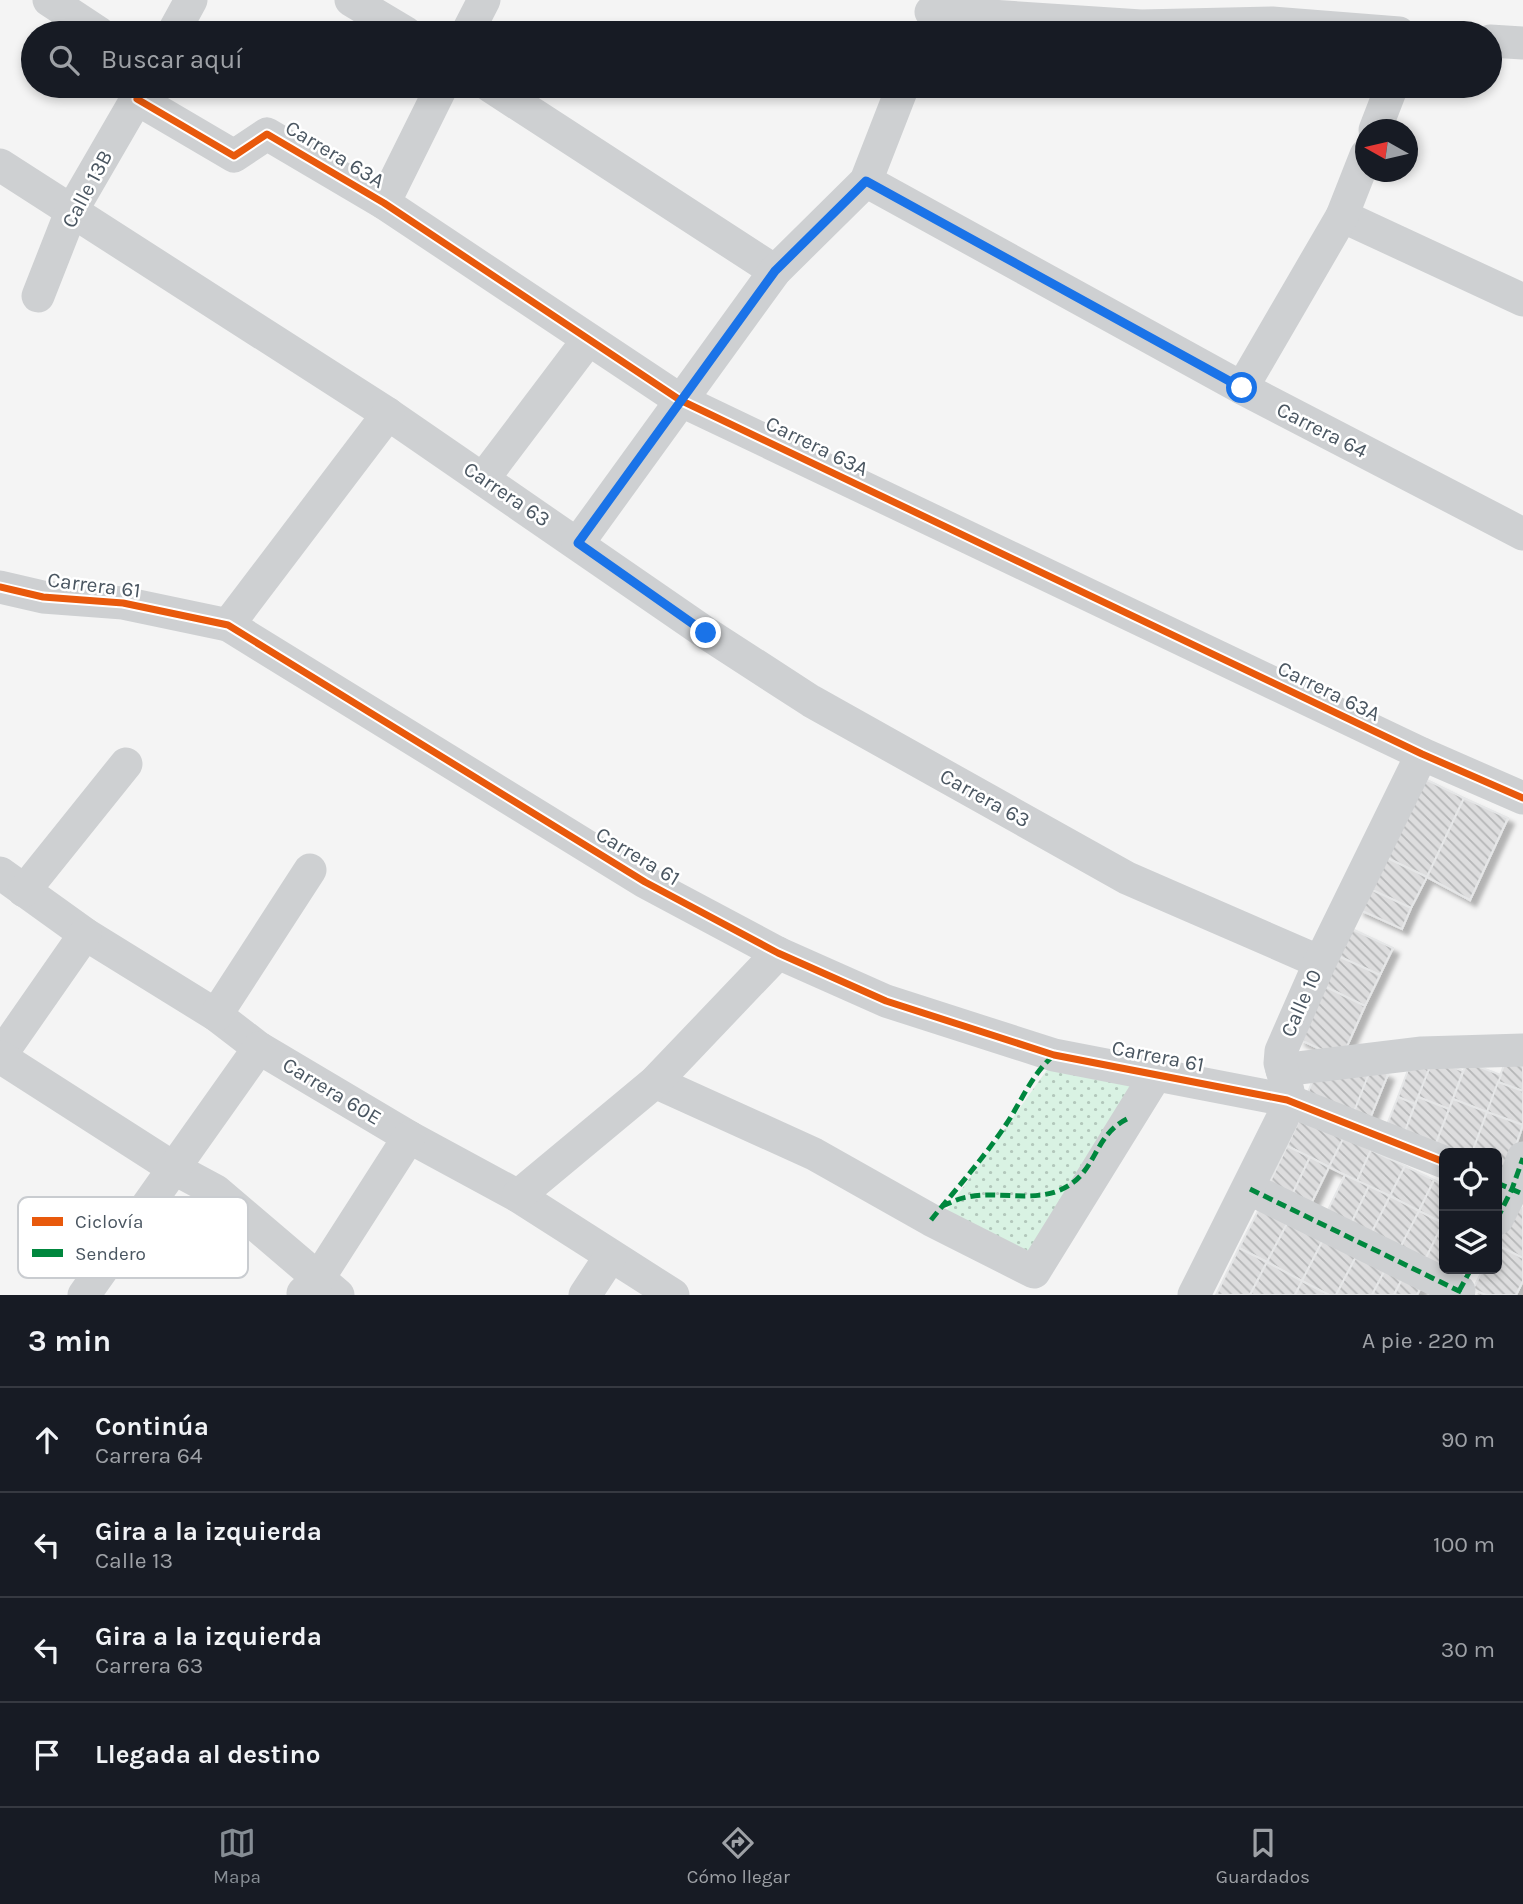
<!DOCTYPE html>
<html lang="es">
<meta charset="utf-8">
<style>
body{margin:0;font-family:Karla,sans-serif;background:#20242c;color:#f1f3f6}
.controls{position:absolute;right:21px;bottom:21px;display:grid;overflow:hidden;border-radius:10px;box-shadow:0 4px 10px #0003}
.controls button{width:63px;height:63px;display:grid;place-items:center;padding:0;border:0;border-bottom:2px solid #363941;background:#171b24;color:#f1f3f6;font:35px sans-serif}
.compass{position:absolute;left:1355px;top:119px;width:63px;height:63px;border-radius:50%;background:#171b24;box-shadow:0 4px 10px #0003;rotate:278deg}
.stop{position:absolute;width:21px;height:21px;margin:-16px;border:5px solid #1a73e8;border-radius:50%;background:#fff}
.stop.end{background:#1a73e8;border-color:#fff;box-shadow:0 2px 7px #0008}
.list{margin:0;padding:0;list-style:none}
h2{display:flex;justify-content:space-between;align-items:center;height:91px;margin:0;padding:0 28px;font-size:30px}
h2 small{font-size:23px;font-weight:400;color:#9ea1a6}
.list li{display:grid;grid-template-columns:46px 1fr auto;gap:21px;align-items:center;box-sizing:border-box;height:105px;padding:0 28px;border-top:2px solid #363941}
.list b{display:block;font-size:26px;white-space:nowrap}
.list p{margin:0;font-size:23px;white-space:nowrap;color:#9ea1a6}
.list em{font-size:23px;font-style:normal;color:#9ea1a6}
.icon{flex:none;width:38px;height:38px;fill:none;stroke:currentColor;stroke-width:2;stroke-linecap:round;stroke-linejoin:round}
.map{position:relative;flex:none;width:1523px;height:1295px;overflow:hidden}
.search{position:absolute;background:#171b24;box-shadow:0 4px 10px #0003;left:21px;right:21px;top:21px;height:77px;display:flex;align-items:center;gap:18px;box-sizing:border-box;padding:0 24px;border-radius:38px;color:#9ea1a6;font-size:26px}
.sheet{height:511px;background:#171b24}
nav{display:flex;justify-content:space-around;align-items:center;box-sizing:border-box;height:98px;border-top:2px solid #363941;background:#171b24;font-size:19px;color:#9ea1a6}
nav a{display:grid;justify-items:center;gap:4px}
nav .on{color:#868d94}
.map>svg:first-child{display:block}
.grass{fill:url(#grass-dots)}
.building{fill:url(#building-back-hatch);stroke:#e5e6e7;stroke-width:2;filter:url(#shadow)}
.lines{fill:none;stroke-linecap:round;stroke-linejoin:round}
.minor{stroke:#ced0d2;stroke-width:33}
.quiet{stroke:#00873e;stroke-width:5;stroke-dasharray:10 5;stroke-linecap:butt}
.cycleway-casing{stroke:#fff;stroke-width:11}
.cycleway{stroke:#e8590c;stroke-width:7}
.route{stroke:#1a73e8;stroke-width:9}
.labels{text-anchor:middle;stroke-width:5;stroke-linejoin:round;paint-order:stroke}
.street-label{font-size:21px;fill:#4a5661;stroke:#fff}
.key{fill:#fff;stroke:#c9ccd0;stroke-width:2}
.key-label{font-size:19px;fill:#4a5661}
</style>
<div class="map">
<svg width="1523" height="1295" viewBox="0 0 1523 1295">
<defs>
<pattern id="grass-dots" width="8" height="8" patternUnits="userSpaceOnUse" patternTransform="scale(1.75)"><rect width="8" height="8" fill="#d9f2e3"/><path d="M2 2h.1M6 6h.1" fill="none" stroke="#b2c7bb" stroke-width="1.8" stroke-linecap="round"/></pattern>
<pattern id="building-back-hatch" width="6" height="6" patternUnits="userSpaceOnUse" patternTransform="scale(1.75)"><rect width="6" height="6" fill="#ddddde"/><path d="M-1 5l2 2M0 0l6 6M5-1l2 2" fill="none" stroke="#b5b6b7"/></pattern>
<filter id="shadow"><feDropShadow dx="6" dy="6" stdDeviation="2" flood-color="#0004"/></filter>
</defs>
<rect width="100%" height="100%" fill="#f4f4f4"/>
<polygon class="grass" points="1054,1060 1149,1080 1034,1264 942,1217"/>
<g class="building">
<polygon points="1421,777 1464,798 1427,877 1383,856"/>
<polygon points="1464,798 1508,818 1470,900 1427,877"/>
<polygon points="1383,856 1427,877 1411,908 1368,888"/>
<polygon points="1368,888 1411,908 1402,929 1358,909"/>
<polygon points="1350,928 1393,948 1380,975 1338,956"/>
<polygon points="1338,956 1380,975 1365,1006 1324,986"/>
<polygon points="1324,986 1365,1006 1344,1053 1328,1053 1299,1039"/>
<polygon points="1432,1059 1463,1071 1449,1109 1418,1097"/>
<polygon points="1506,1059 1523,1066 1523,1091 1498,1082"/>
<polygon points="1411,1062 1429,1069 1415,1104 1398,1097"/>
<polygon points="1467,1062 1501,1075 1487,1112 1453,1099"/>
<polygon points="1371,1067 1388,1074 1369,1121 1353,1114"/>
<polygon points="1369,1073 1353,1114 1306,1098 1315,1074"/>
<polygon points="1498,1082 1523,1091 1523,1125 1487,1112"/>
<polygon points="1398,1097 1415,1104 1404,1134 1386,1127"/>
<polygon points="1418,1097 1449,1109 1435,1146 1404,1134"/>
<polygon points="1453,1099 1487,1112 1472,1153 1454,1153 1435,1146"/>
<polygon points="1487,1112 1523,1125 1506,1173 1497,1169 1497,1153 1472,1153"/>
<polygon points="1301,1116 1344,1137 1329,1167 1287,1146"/>
<polygon points="1344,1137 1371,1150 1357,1181 1329,1167"/>
<polygon points="1287,1146 1310,1157 1291,1197 1268,1186"/>
<polygon points="1371,1150 1405,1166 1390,1196 1357,1181"/>
<polygon points="1310,1157 1329,1167 1310,1206 1291,1197"/>
<polygon points="1405,1166 1434,1180 1419,1211 1390,1196"/>
<polygon points="1345,1175 1369,1186 1350,1226 1326,1214"/>
<polygon points="1434,1180 1444,1185 1443,1223 1419,1211"/>
<polygon points="1369,1186 1390,1196 1370,1236 1350,1226"/>
<polygon points="1390,1196 1419,1211 1399,1250 1370,1236"/>
<polygon points="1263,1201 1291,1216 1267,1262 1239,1248"/>
<polygon points="1515,1204 1523,1208 1523,1258 1497,1245"/>
<polygon points="1419,1211 1443,1223 1424,1262 1399,1250"/>
<polygon points="1291,1216 1326,1234 1302,1281 1267,1262"/>
<polygon points="1443,1223 1444,1269 1456,1269 1452,1276 1424,1262"/>
<polygon points="1326,1234 1359,1251 1336,1295 1329,1295 1302,1281"/>
<polygon points="1497,1245 1523,1258 1523,1281 1516,1295 1486,1295 1473,1289 1483,1269 1497,1269"/>
<polygon points="1239,1248 1267,1262 1250,1295 1216,1295"/>
<polygon points="1359,1251 1387,1266 1372,1295 1336,1295"/>
<polygon points="1267,1262 1302,1281 1295,1295 1250,1295"/>
<polygon points="1387,1266 1404,1275 1394,1295 1372,1295"/>
<polygon points="1404,1275 1422,1285 1417,1295 1394,1295"/>
<polygon points="1302,1281 1329,1295 1295,1295"/>
</g>
<g class="lines">
<g class="minor">
<polyline points="49,0 99,33"/>
<polyline points="351,0 406,33"/>
<polyline points="931,12 1141,26 1272,23 1399,33"/>
<polyline points="173,33 191,0"/>
<polyline points="467,33 484,0"/>
<polyline points="1490,41 1523,43"/>
<polyline points="490,86 775,271"/>
<polyline points="137,99 234,156 267,134 384,203 680,400 1422,754 1523,798"/>
<polyline points="1375,130 1392,86"/>
<polyline points="0,165 388,414 706,633 811,701 1127,878 1320,962"/>
<polyline points="866,181 1242,388 1523,534"/>
<polyline points="384,203 442,86"/>
<polyline points="1342,216 1523,300"/>
<polyline points="38,296 71,212 144,86"/>
<polyline points="1242,388 1342,216 1366,155"/>
<polyline points="483,479 588,340"/>
<polyline points="578,543 775,271 866,181 903,86"/>
<polyline points="0,587 43,597 123,603 228,625 645,882 778,953 886,1001 1054,1055 1287,1100 1444,1162"/>
<polyline points="228,625 388,414"/>
<polyline points="0,873 85,934 216,1015 259,1048 409,1137 518,1196 673,1295"/>
<polyline points="24,891 126,764"/>
<polyline points="216,1015 310,870"/>
<polyline points="0,1056 85,934"/>
<polyline points="0,1057 175,1169 216,1191 338,1295"/>
<polyline points="1282,1070 1422,1053 1523,1050"/>
<polyline points="655,1082 814,1154 931,1220 1034,1272 1157,1073"/>
<polyline points="1250,1189 1459,1291 1457,1295"/>
<polyline points="518,1196 655,1082 778,953"/>
<polyline points="1497,1219 1512,1189 1523,1158"/>
<polyline points="303,1293 318,1279 409,1137"/>
<polyline points="84,1295 259,1048"/>
<polyline points="585,1295 610,1257"/>
<polyline points="1194,1295 1283,1117 1288,1091 1280,1063 1281,1051 1320,962 1422,754"/>
</g>
<g class="quiet">
<polyline points="1497,1183 1523,1194"/>
<polyline points="1250,1189 1459,1291 1457,1295"/>
<path d="M942 1206C950 1203 959 1198 968 1197 995 1191 1027 1201 1055 1192 1099 1177 1090 1136 1129 1118"/>
<polyline points="1497,1219 1512,1189 1523,1158"/>
<path d="M931 1220C956 1189 983 1159 1005 1126 1022 1101 1031 1075 1054 1055"/>
<polyline points="1459,1291 1471,1269"/>
</g>
<g class="cycleway-casing">
<g id="cycleway">
<polyline points="137,99 234,156 267,134 384,203 680,400 1422,754 1523,798"/>
<polyline points="0,587 43,597 123,603 228,625 645,882 778,953 886,1001 1054,1055 1287,1100 1444,1162"/>
</g>
</g>
<use href="#cycleway" class="cycleway"/>
</g>
<g class="lines">
<polyline class="route" points="706,633 578,543 775,271 866,181 1242,388"/>
</g>
<g class="labels">
<g class="street-label">
<text transform="translate(335 154) rotate(31)" y="7">Carrera 63A</text>
<text transform="translate(87 189) rotate(-62)" y="7">Calle 13B</text>
<text transform="translate(1322 430) rotate(27)" y="7">Carrera 64</text>
<text transform="translate(817 446) rotate(26)" y="7">Carrera 63A</text>
<text transform="translate(507 494) rotate(34)" y="7">Carrera 63</text>
<text transform="translate(94 585) rotate(7)" y="7">Carrera 61</text>
<text transform="translate(1329 691) rotate(26)" y="7">Carrera 63A</text>
<text transform="translate(985 798) rotate(29)" y="7">Carrera 63</text>
<text transform="translate(638 856) rotate(31)" y="7">Carrera 61</text>
<text transform="translate(1301 1003) rotate(-66)" y="7">Calle 10</text>
<text transform="translate(1158 1056) rotate(11)" y="7">Carrera 61</text>
<text transform="translate(332 1091) rotate(31)" y="7">Carrera 60E</text>
</g>
</g>
<rect x="18" y="1197" width="230" height="81" rx="10" class="key"/>
<rect x="32" y="1217" width="31" height="9" fill="#e8590c"/>
<rect x="32" y="1249" width="31" height="8" fill="#00873e"/>
<g class="key-label">
<text x="75" y="1228">Ciclovía</text>
<text x="75" y="1260">Sendero</text>
</g>
</svg>
<div class="controls">
<button><svg class="icon" aria-label="locate" viewBox="0 0 24 24"><circle cx="12" cy="12" r="6"/><path d="M12 2v4M12 18v4M2 12h4M18 12h4"/></svg></button>
<button><svg class="icon" aria-label="layers" viewBox="0 0 24 24"><path d="M12 4l9 5-9 5-9-5zM3 14l9 5 9-5"/></svg></button>
</div>
<svg class="compass" viewBox="-18 -18 36 36"><path d="M0-13l5 13h-10z" fill="#e53935"/><path d="M0 13l5-13h-10z" fill="#9ea1a6"/></svg>
<div class="stop" style="left:1242px;top:388px"></div>
<div class="stop end" style="left:706px;top:633px"></div>
<div class="search"><svg class="icon" aria-label="search" viewBox="0 0 24 24"><circle cx="10" cy="10" r="6"/><path d="M15 15l6 6"/></svg>Buscar aquí</div>
</div>
<section class="sheet">
<h2>3 min<small>A pie · 220 m</small></h2>
<ul class="list">
<li><svg class="icon" aria-label="ahead" viewBox="0 0 24 24"><path d="M12 20V5M6 11l6-6 6 6"/></svg><div><b>Continúa</b><p>Carrera 64</p></div><em>90 m</em></li>
<li><svg class="icon" aria-label="left" viewBox="0 0 24 24"><path d="M17 20v-9H6M10 6l-5 5 5 5"/></svg><div><b>Gira a la izquierda</b><p>Calle 13</p></div><em>100 m</em></li>
<li><svg class="icon" aria-label="left" viewBox="0 0 24 24"><path d="M17 20v-9H6M10 6l-5 5 5 5"/></svg><div><b>Gira a la izquierda</b><p>Carrera 63</p></div><em>30 m</em></li>
<li><svg class="icon" aria-label="arrive" viewBox="0 0 24 24"><path d="M6 21V4h12l-3 4 3 4H6"/></svg><div><b>Llegada al destino</b></div></li>
</ul>
</section>
<nav>
<a class="on"><svg class="icon" aria-label="map" viewBox="0 0 24 24"><path d="M3 6l6-2 6 2 6-2v14l-6 2-6-2-6 2zM9 4v14M15 6v14"/></svg>Mapa</a>
<a><svg class="icon" aria-label="directions" viewBox="0 0 24 24"><path d="M12 3l9 9-9 9-9-9zM9 14v-3h6M13 9l2 2-2 2"/></svg>Cómo llegar</a>
<a><svg class="icon" aria-label="saved" viewBox="0 0 24 24"><path d="M7 4h10v16l-5-4-5 4z"/></svg>Guardados</a>
</nav>
